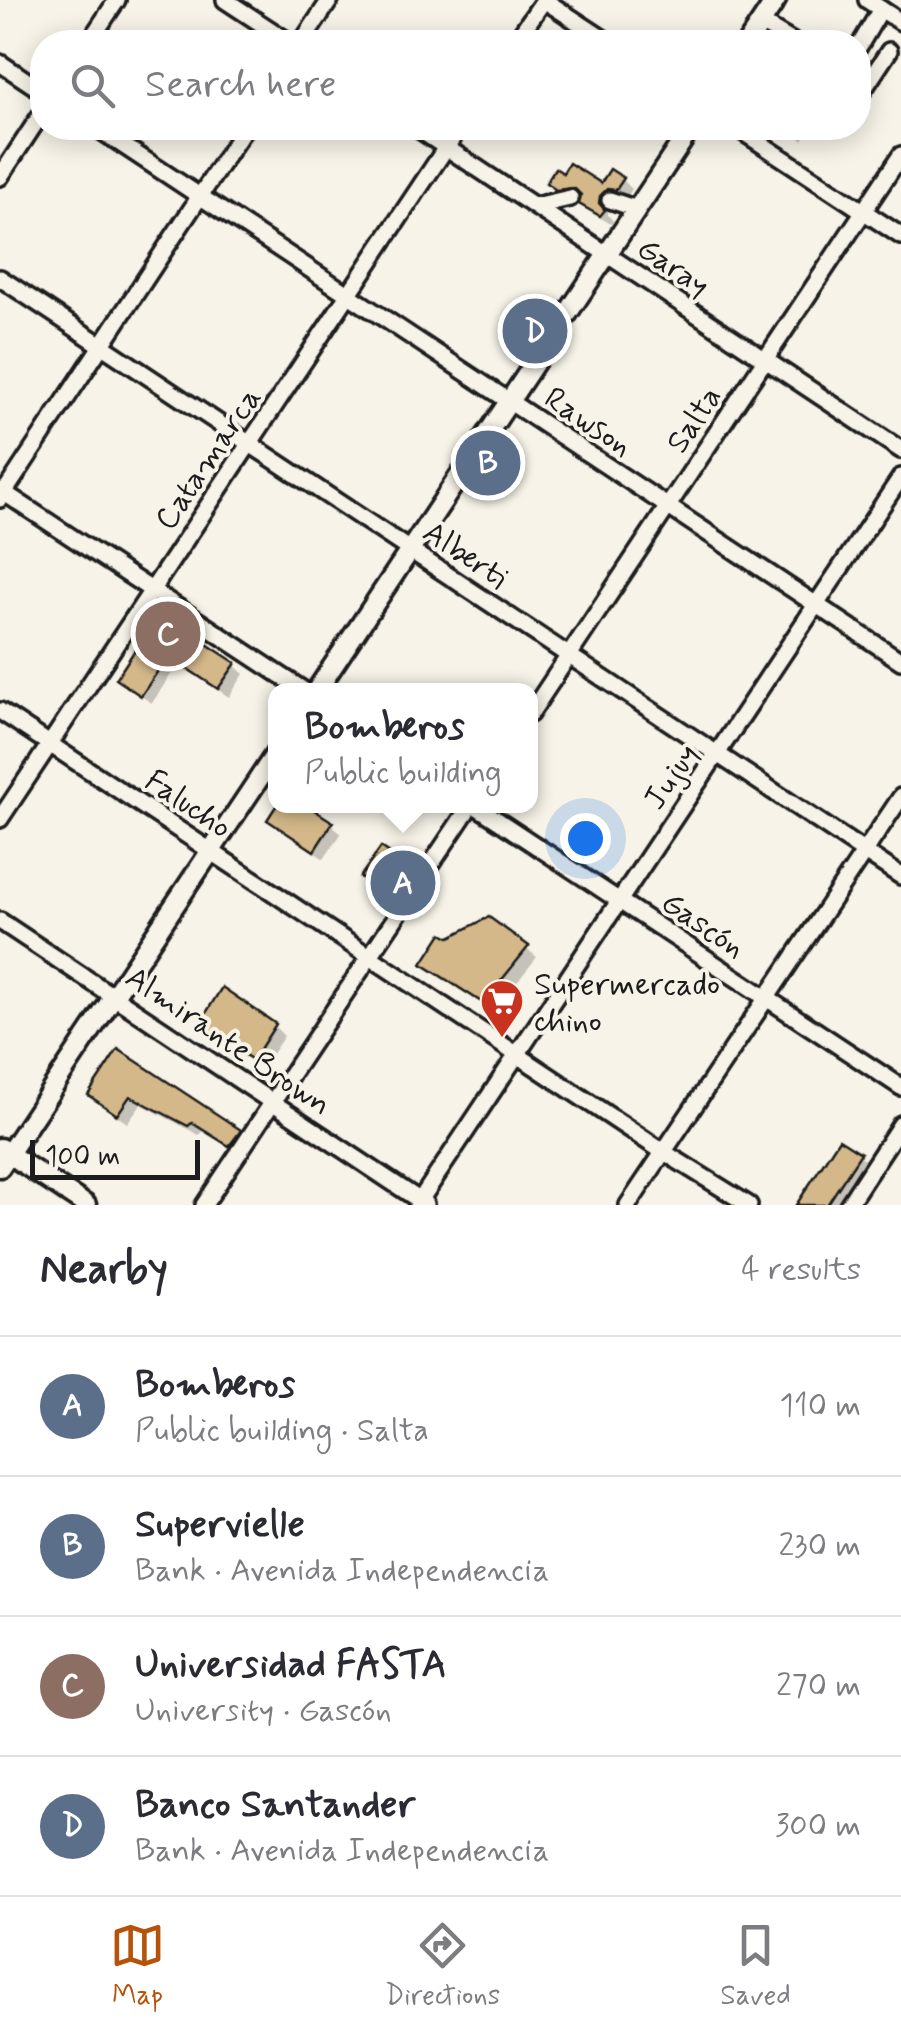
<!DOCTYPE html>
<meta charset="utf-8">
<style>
body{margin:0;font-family:Mynerve,sans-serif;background:#f2f2f3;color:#2b2b33}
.scale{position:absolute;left:30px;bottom:25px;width:170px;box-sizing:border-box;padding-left:10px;border:5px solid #1c1c1c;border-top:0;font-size:28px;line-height:35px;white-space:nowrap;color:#1c1c1c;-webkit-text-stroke:8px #f7f3e8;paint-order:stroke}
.you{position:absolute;left:585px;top:838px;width:35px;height:35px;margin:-25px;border:8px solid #fff;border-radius:50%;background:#1a73e8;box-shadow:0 0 0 15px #1a73e833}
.badge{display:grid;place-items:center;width:65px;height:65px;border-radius:50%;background:#b45309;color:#fff;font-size:32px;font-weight:700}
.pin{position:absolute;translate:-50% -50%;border:5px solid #fff;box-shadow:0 2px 10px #0006}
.popup{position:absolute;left:268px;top:683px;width:270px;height:130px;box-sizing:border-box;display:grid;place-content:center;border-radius:20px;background:#fff;filter:drop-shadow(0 2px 8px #0005);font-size:32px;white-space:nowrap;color:#7c7c81}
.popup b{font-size:38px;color:#2b2b33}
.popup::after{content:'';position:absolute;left:50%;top:100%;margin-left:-20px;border:20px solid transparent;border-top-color:#fff}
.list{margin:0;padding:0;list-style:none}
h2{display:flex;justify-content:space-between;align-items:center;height:130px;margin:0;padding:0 40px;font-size:42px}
h2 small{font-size:32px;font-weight:400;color:#7c7c81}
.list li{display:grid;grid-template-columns:65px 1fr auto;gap:30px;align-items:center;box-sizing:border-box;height:140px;padding:0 40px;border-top:2px solid #e1e1e2}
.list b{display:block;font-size:38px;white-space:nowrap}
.list p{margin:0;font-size:32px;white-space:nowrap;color:#7c7c81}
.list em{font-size:32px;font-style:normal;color:#7c7c81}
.icon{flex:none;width:55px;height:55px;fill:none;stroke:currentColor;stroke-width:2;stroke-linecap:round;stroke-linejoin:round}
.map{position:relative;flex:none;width:901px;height:1205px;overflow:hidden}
.search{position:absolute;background:#fff;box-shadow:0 5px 25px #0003;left:30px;right:30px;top:30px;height:110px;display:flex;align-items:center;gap:25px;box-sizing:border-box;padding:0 35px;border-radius:40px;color:#7c7c81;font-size:38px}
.sheet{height:690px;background:#fff}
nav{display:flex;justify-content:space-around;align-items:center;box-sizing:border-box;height:140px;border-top:2px solid #e1e1e2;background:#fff;font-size:28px;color:#7c7c81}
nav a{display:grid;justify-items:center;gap:5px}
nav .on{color:#b45309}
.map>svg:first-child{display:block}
.shadow{fill:#0003}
.building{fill:#d4b889;stroke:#1c1c1c;stroke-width:2.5}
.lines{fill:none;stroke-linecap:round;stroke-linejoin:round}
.minor-casing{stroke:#1c1c1c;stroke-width:22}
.major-casing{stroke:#1c1c1c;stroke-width:25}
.minor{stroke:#f7f3e8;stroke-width:15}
.major{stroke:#f7f3e8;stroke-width:18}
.labels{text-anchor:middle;stroke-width:8;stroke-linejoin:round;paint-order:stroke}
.street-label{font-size:32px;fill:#1c1c1c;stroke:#f7f3e8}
.poi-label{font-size:32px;fill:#1c1c1c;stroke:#f7f3e8;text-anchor:start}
</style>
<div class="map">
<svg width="901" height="1205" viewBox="0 0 901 1205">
<rect width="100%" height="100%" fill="#f7f3e8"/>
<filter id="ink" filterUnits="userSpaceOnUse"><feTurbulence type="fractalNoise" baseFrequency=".01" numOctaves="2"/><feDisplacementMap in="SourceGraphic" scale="20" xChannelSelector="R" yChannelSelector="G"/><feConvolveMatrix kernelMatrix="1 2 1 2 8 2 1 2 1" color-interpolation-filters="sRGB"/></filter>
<g filter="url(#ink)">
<g class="shadow">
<polygon points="784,128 811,128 803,140"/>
<polygon points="623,180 632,189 626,199 608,206 608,215 613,221 611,224 592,213 582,203 583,197 568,198 549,183 602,186"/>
<polygon points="160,616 234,665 244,674 229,697 178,664 152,703 128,688 119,678"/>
<polygon points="279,806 303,806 332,824 341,834 324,859 280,829 270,820"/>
<polygon points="381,850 420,878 402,904 370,883 363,876"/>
<polygon points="489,920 537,957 494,1011 435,973 426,964 450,940"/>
<polygon points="202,1025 274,1026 284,1036 263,1067 211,1035"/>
<polygon points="118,1052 239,1132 249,1141 239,1153 202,1131 199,1135 141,1104 127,1123 100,1104 91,1095"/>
<polygon points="859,1155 874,1169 851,1205 799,1205"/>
</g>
<g class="building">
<polygon points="569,163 601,183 610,169 624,178 616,190 607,189 600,196 599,203 605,210 600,216 579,204 581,195 574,188 556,190 546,183 555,168 563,173"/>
<polygon points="159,613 236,663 218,689 168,656 141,696 116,679"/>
<polygon points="276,806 308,806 333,822 314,851 267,820"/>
<polygon points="381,847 414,869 395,898 360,877"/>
<polygon points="489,917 529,946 483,1003 422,964 442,933 450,937"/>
<polygon points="222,987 276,1024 253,1060 198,1026"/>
<polygon points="118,1049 241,1130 239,1133 229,1146 192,1123 188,1126 130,1096 117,1115 88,1095"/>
<polygon points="839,1139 861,1153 827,1205 796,1205"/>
</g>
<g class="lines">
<g class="minor-casing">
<g id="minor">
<polyline points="225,0 289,42"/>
<polyline points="544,0 608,42"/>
<polyline points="867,0 901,22"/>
<polyline points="761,23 793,42"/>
<polyline points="89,42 117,0"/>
<polyline points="302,42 330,0"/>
<polyline points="515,42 544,0"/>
<polyline points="858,48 881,9"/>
<polyline points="0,63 42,91"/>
<polyline points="858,90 864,89 889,51"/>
<polyline points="97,128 901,661"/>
<polyline points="417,128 901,450"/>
<polyline points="737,128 901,236"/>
<polyline points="0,177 42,113"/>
<polyline points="610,200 637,209"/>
<polyline points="535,206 570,198"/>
<polyline points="0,278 901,876"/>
<polyline points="0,490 303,690"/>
<polyline points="0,499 245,128"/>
<polyline points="0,711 662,1151 749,1205"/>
<polyline points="530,714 901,155"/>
<polyline points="476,806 901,1087"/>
<polyline points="0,819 459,128"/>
<polyline points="0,921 425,1204"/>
<polyline points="204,1205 470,806"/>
<polyline points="417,1205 901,477"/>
<polyline points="628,1205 901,797"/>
<polyline points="848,1205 901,1124"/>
</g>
</g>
<g class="major-casing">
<g id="major">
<polyline points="748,42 776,0"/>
<polyline points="317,690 691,128"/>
<polyline points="0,1148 86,1205"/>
<polyline points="0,1167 276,753"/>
</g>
</g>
<use href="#minor" class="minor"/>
<use href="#major" class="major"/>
</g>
</g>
<defs>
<g id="supermarket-pin" transform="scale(2.25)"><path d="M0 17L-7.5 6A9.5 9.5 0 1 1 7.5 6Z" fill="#c8321e" stroke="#f7f3e8"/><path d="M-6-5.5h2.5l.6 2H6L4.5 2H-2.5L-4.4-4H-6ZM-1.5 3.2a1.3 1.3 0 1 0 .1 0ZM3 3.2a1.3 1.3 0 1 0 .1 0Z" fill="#fff"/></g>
</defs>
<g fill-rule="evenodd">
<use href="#supermarket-pin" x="502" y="1001"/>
</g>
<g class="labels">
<g class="street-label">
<text transform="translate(674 266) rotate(34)" y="11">Garay</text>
<text transform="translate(693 419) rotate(-56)" y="11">Salta</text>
<text transform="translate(589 421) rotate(34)" y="11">Rawson</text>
<text transform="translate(207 458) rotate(-56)" y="11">Catamarca</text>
<text transform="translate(466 554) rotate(34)" y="11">Alberti</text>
<text transform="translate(670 776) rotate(-56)" y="11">Jujuy</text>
<text transform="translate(189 803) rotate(34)" y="11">Falucho</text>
<text transform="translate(704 924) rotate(34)" y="11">Gascón</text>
<text transform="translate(229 1040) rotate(34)" y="11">Almirante Brown</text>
</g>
<g class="poi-label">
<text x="534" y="994">Supermercado<tspan x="534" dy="37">chino</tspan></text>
</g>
</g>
</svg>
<div class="scale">100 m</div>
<div class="you"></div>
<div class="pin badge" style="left:403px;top:883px;background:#5c6f8a">A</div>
<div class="popup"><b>Bomberos</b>Public building</div>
<div class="pin badge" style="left:488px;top:463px;background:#5c6f8a">B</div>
<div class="pin badge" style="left:168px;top:634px;background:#8d6e63">C</div>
<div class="pin badge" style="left:535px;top:331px;background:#5c6f8a">D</div>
<div class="search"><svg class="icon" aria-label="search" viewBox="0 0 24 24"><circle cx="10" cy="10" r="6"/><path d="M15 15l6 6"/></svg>Search here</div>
</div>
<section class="sheet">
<h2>Nearby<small>4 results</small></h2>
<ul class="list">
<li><span class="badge" style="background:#5c6f8a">A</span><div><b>Bomberos</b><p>Public building · Salta</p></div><em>110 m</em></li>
<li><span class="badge" style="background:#5c6f8a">B</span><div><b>Supervielle</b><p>Bank · Avenida Independencia</p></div><em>230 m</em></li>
<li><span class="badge" style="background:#8d6e63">C</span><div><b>Universidad FASTA</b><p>University · Gascón</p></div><em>270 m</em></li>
<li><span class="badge" style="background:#5c6f8a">D</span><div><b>Banco Santander</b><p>Bank · Avenida Independencia</p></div><em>300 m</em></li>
</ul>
</section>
<nav>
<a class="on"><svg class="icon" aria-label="map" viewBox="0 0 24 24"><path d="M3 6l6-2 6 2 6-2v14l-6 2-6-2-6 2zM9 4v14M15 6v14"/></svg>Map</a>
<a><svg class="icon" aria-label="directions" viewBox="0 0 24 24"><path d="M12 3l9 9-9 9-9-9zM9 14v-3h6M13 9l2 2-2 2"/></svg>Directions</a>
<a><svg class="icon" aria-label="saved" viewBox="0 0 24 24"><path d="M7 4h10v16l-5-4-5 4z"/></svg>Saved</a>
</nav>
